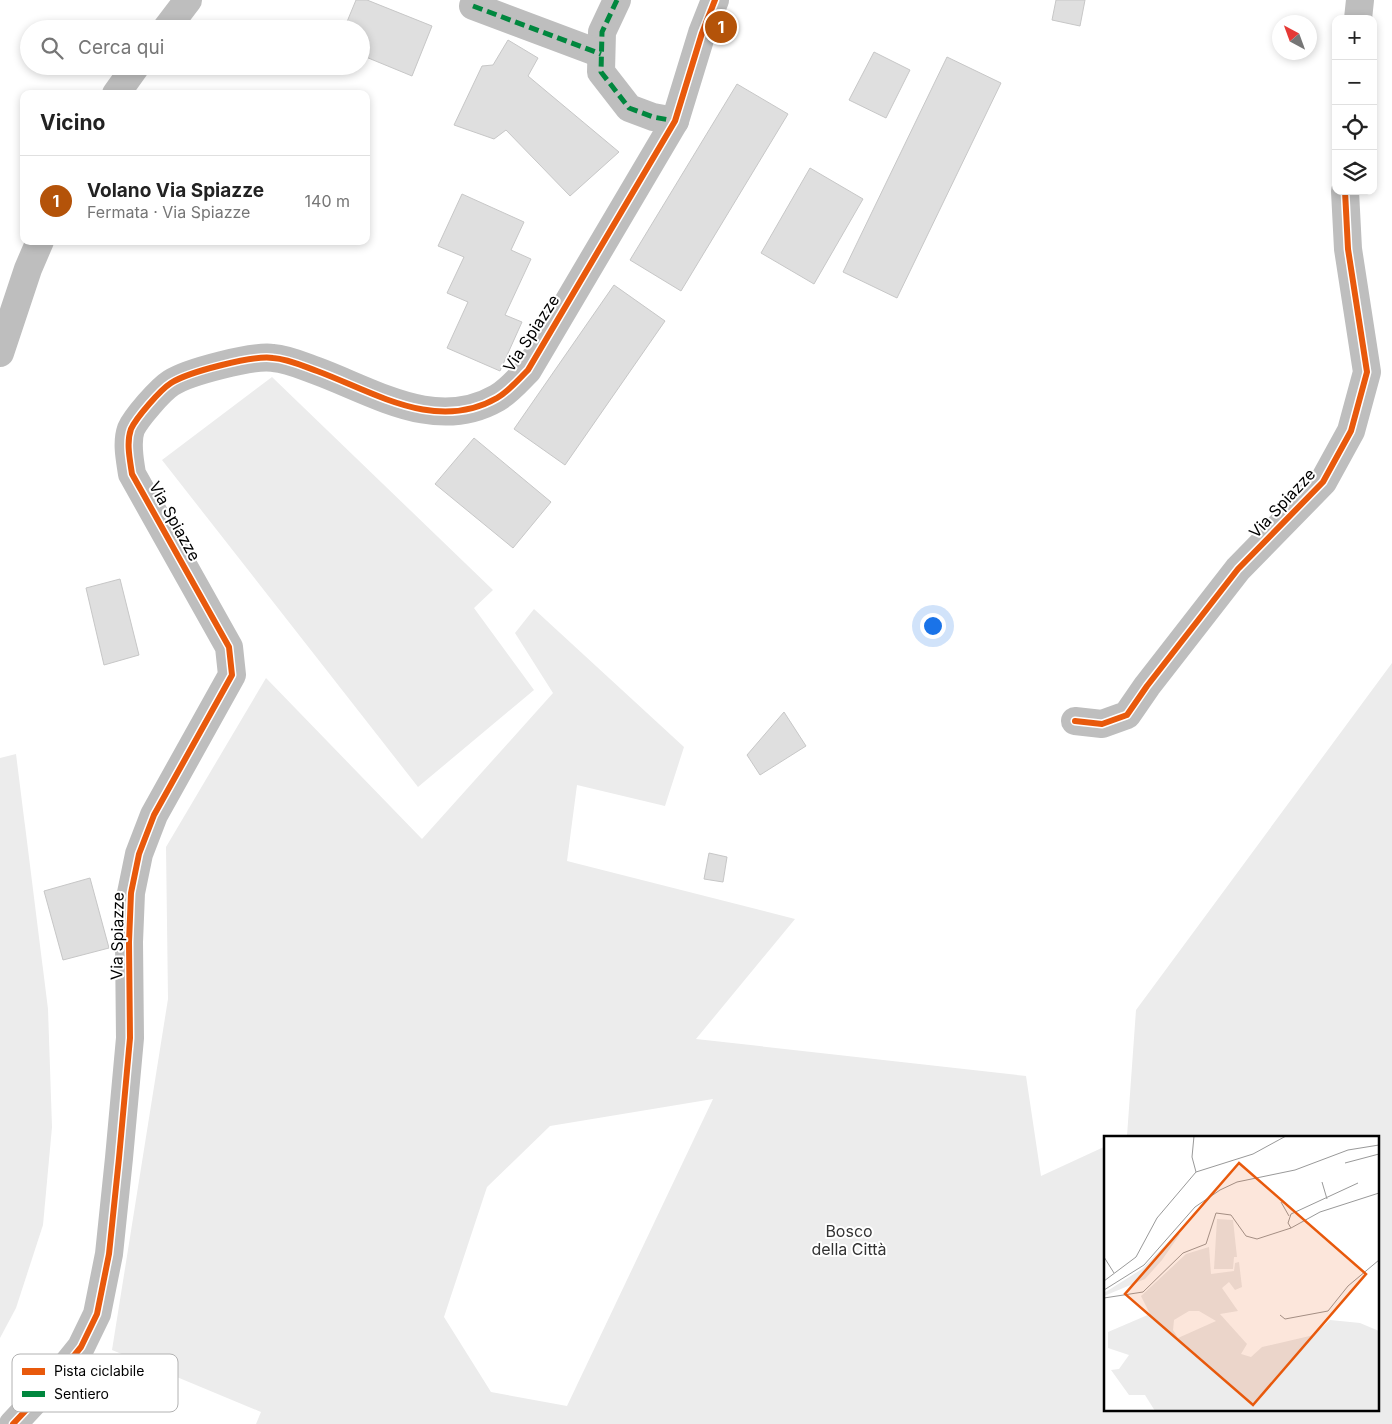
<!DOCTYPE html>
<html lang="it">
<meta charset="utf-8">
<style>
body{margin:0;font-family:Inter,sans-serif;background:#f6f6f6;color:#222}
.controls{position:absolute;right:15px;top:15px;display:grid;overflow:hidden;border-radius:10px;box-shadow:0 2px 8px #0003}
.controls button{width:45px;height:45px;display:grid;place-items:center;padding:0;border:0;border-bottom:1px solid #e0e0e0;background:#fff;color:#222;font:25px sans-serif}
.compass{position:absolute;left:1272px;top:15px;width:45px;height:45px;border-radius:50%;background:#fff;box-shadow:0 2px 8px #0003;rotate:319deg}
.you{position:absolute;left:932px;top:625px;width:18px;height:18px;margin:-12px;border:4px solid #fff;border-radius:50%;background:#1a73e8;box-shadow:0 0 0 8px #1a73e833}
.badge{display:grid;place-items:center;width:32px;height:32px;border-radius:50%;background:#b45309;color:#fff;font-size:16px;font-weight:700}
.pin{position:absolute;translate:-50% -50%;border:2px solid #fff;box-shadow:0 1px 5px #0006}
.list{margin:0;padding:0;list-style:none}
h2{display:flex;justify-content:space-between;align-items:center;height:65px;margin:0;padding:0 20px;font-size:21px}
h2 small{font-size:16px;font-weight:400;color:#767676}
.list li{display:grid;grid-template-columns:32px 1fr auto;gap:15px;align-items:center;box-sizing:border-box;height:90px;padding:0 20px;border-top:1px solid #e0e0e0}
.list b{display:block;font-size:19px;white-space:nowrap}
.list p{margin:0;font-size:16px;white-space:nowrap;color:#767676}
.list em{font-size:16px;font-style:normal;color:#767676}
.icon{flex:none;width:28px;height:28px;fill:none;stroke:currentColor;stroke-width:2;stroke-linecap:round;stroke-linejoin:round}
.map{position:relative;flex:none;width:1392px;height:1424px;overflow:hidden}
.search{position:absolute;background:#fff;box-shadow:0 2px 8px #0003;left:20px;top:20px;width:350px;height:55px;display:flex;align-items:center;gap:12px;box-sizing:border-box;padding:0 18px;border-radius:28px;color:#767676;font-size:19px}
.panel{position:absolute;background:#fff;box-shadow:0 2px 8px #0003;left:20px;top:90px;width:350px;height:155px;border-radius:10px}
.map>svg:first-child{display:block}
.green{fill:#ececec;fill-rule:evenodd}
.building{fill:#dfdfdf;stroke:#c7c7c7}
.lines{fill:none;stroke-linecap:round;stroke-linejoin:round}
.minor{stroke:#bebebe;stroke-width:28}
.major{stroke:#bebebe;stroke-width:28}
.quiet{stroke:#00873e;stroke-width:5;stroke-dasharray:10 5;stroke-linecap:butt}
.cycleway-casing{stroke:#fff;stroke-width:9}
.cycleway{stroke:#e8590c;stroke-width:6}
.labels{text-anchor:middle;stroke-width:4;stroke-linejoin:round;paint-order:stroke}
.street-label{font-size:16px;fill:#000;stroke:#fff}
.park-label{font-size:16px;fill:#333;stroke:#fff}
.inset-road{fill:none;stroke:#999;stroke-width:1}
.view{fill:#e8590c;fill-opacity:0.15;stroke:#e8590c;stroke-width:2.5}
.inset-edge{fill:none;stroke:#000;stroke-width:2.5}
.key{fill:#fff;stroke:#b2b2b2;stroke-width:1}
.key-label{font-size:14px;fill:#000}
</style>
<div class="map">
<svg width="1392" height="1424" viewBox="0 0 1392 1424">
<rect width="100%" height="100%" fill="#fff"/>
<g class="green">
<polygon points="272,377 493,590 474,608 534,690 418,787 162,460"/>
<path d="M534 609 684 747 665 806 577 785 567 861 795 919 696 1039 1026 1076 1041 1176 1106 1146V1410H1378V1138H1125L1127 1136 1136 1010 1392 663V1424H256L261 1412 112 1350 168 999 166 847 266 678 422 839 553 693 515 633ZM713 1099 567 1406 491 1392 444 1317 487 1187 550 1126Z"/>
<polygon points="16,754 48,1009 52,1127 43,1225 16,1308 0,1338 0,758"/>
</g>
<g class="building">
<polygon points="356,0 367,0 432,26 412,76 361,55 361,29 344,29"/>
<polygon points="1056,0 1085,0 1080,26 1052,20"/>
<polygon points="508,40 538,58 528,76 619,152 570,196 506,130 494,139 454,125 482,66 493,65"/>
<polygon points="874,52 910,70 886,118 849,100"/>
<polygon points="947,57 1001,83 897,298 843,272"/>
<polygon points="737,84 788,114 681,291 630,260"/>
<polygon points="810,168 863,199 814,284 761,253"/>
<polygon points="462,194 524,222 511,250 531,259 505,315 522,322 500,371 447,348 468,302 447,293 464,257 438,246"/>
<polygon points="614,285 665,321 565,465 514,429"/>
<polygon points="474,438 551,502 513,548 435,484"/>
<polygon points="120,579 139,655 104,665 86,588"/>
<polygon points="784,712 806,746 760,775 747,755"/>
<polygon points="709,853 727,857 723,882 704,879"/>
<polygon points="90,878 109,948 63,960 44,891"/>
</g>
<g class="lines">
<g class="minor">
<polyline points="617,0 602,32 601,72 629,108 653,117 675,121"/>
<polyline points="473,6 601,54"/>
<polyline points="1358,19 1360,0"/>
<polyline points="1075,721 1102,724 1127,715 1147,686 1238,569 1323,482 1351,431 1367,372 1348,249 1345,191"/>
<path d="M13 1424 56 1378 81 1347 97 1314 109 1254 119 1158 130 1038 129 942 131 893 139 854 154 815 232 675 229 647 132 474C130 460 126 443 131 429 136 418 160 390 171 383 188 372 253 355 273 358 288 359 303 366 317 371 374 392 436 433 497 398 509 391 518 380 528 370L675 121 702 33 715 0"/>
</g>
<g class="major">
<polyline points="166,29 188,0"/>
<polyline points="116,94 136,66"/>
<polyline points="0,353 28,269 40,241"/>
</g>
<g class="quiet">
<polyline points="617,0 602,32 601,72 629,108 653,117 675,121"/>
<polyline points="473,6 601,54"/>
</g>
<g class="cycleway-casing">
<g id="cycleway">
<polyline points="1075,721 1102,724 1127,715 1147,686 1238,569 1323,482 1351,431 1367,372 1348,249 1345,191"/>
<path d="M13 1424 56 1378 81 1347 97 1314 109 1254 119 1158 130 1038 129 942 131 893 139 854 154 815 232 675 229 647 132 474C130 460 126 443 131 429 136 418 160 390 171 383 188 372 253 355 273 358 288 359 303 366 317 371 374 392 436 433 497 398 509 391 518 380 528 370L675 121 702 33 715 0"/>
</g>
</g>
<use href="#cycleway" class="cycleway"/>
</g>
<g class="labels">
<g class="street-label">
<text transform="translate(531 333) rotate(-57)" y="6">Via Spiazze</text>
<text transform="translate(1282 503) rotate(-47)" y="6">Via Spiazze</text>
<text transform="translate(175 521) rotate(61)" y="6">Via Spiazze</text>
<text transform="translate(117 936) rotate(-89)" y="6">Via Spiazze</text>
</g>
<g class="park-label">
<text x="849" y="1237">Bosco<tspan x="849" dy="18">della Città</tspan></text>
</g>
</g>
<g transform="translate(1104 1136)">
<rect width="275" height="275" fill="#fff"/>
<path d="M113 83 129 84 133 121H130L129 133H110ZM73 97 76 98 58 124 41 143 0 160V157L38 133ZM105 111 107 138 130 135 131 127 135 126 138 151 131 154 125 146 118 152 134 175 116 178 143 208 137 218 147 221 158 211 210 199 226 184 256 187 275 195V275H51L41 259H25L7 234 15 233 25 219 4 212V196L46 178 37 160 82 118ZM85 175H95L112 185 74 202 69 194 70 184Z" fill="#ececec" fill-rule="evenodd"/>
<path class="inset-road" d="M90 0 88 21 92 36 149 18 182 0M241 27 275 18M218 46 223 63M177 66 185 80M187 92 184 87 187 78 254 47M0 121 10 137M0 145 32 121 53 82 92 36M0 154 40 129 91 71 116 54 133 46 191 34 244 14 275 9M0 162 39 156 79 117 102 108 112 77 127 79 142 100 153 103 187 92 216 76 275 57M176 179 181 183 224 175 244 150 275 124"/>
<path class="view" d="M135 27 262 138 149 269 21 158Z"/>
<rect width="275" height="275" class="inset-edge"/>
</g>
<rect x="12" y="1354" width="166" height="58" rx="8" class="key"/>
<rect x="22" y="1368" width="23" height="7" fill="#e8590c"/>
<rect x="22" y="1391" width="23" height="6" fill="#00873e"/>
<g class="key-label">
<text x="54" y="1376">Pista ciclabile</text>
<text x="54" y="1399">Sentiero</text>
</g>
</svg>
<div class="controls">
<button>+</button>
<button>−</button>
<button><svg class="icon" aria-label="locate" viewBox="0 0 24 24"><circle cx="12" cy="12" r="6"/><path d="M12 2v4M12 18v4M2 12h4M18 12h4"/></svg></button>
<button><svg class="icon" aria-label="layers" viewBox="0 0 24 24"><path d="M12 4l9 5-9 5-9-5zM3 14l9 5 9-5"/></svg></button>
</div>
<svg class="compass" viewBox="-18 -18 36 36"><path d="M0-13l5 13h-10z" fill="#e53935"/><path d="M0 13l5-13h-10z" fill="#767676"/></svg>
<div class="you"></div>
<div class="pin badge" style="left:721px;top:27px">1</div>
<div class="search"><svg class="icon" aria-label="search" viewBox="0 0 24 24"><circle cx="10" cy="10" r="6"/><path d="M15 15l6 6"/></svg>Cerca qui</div>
<section class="panel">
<h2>Vicino<small></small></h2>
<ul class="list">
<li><span class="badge">1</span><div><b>Volano Via Spiazze</b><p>Fermata · Via Spiazze</p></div><em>140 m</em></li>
</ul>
</section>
</div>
